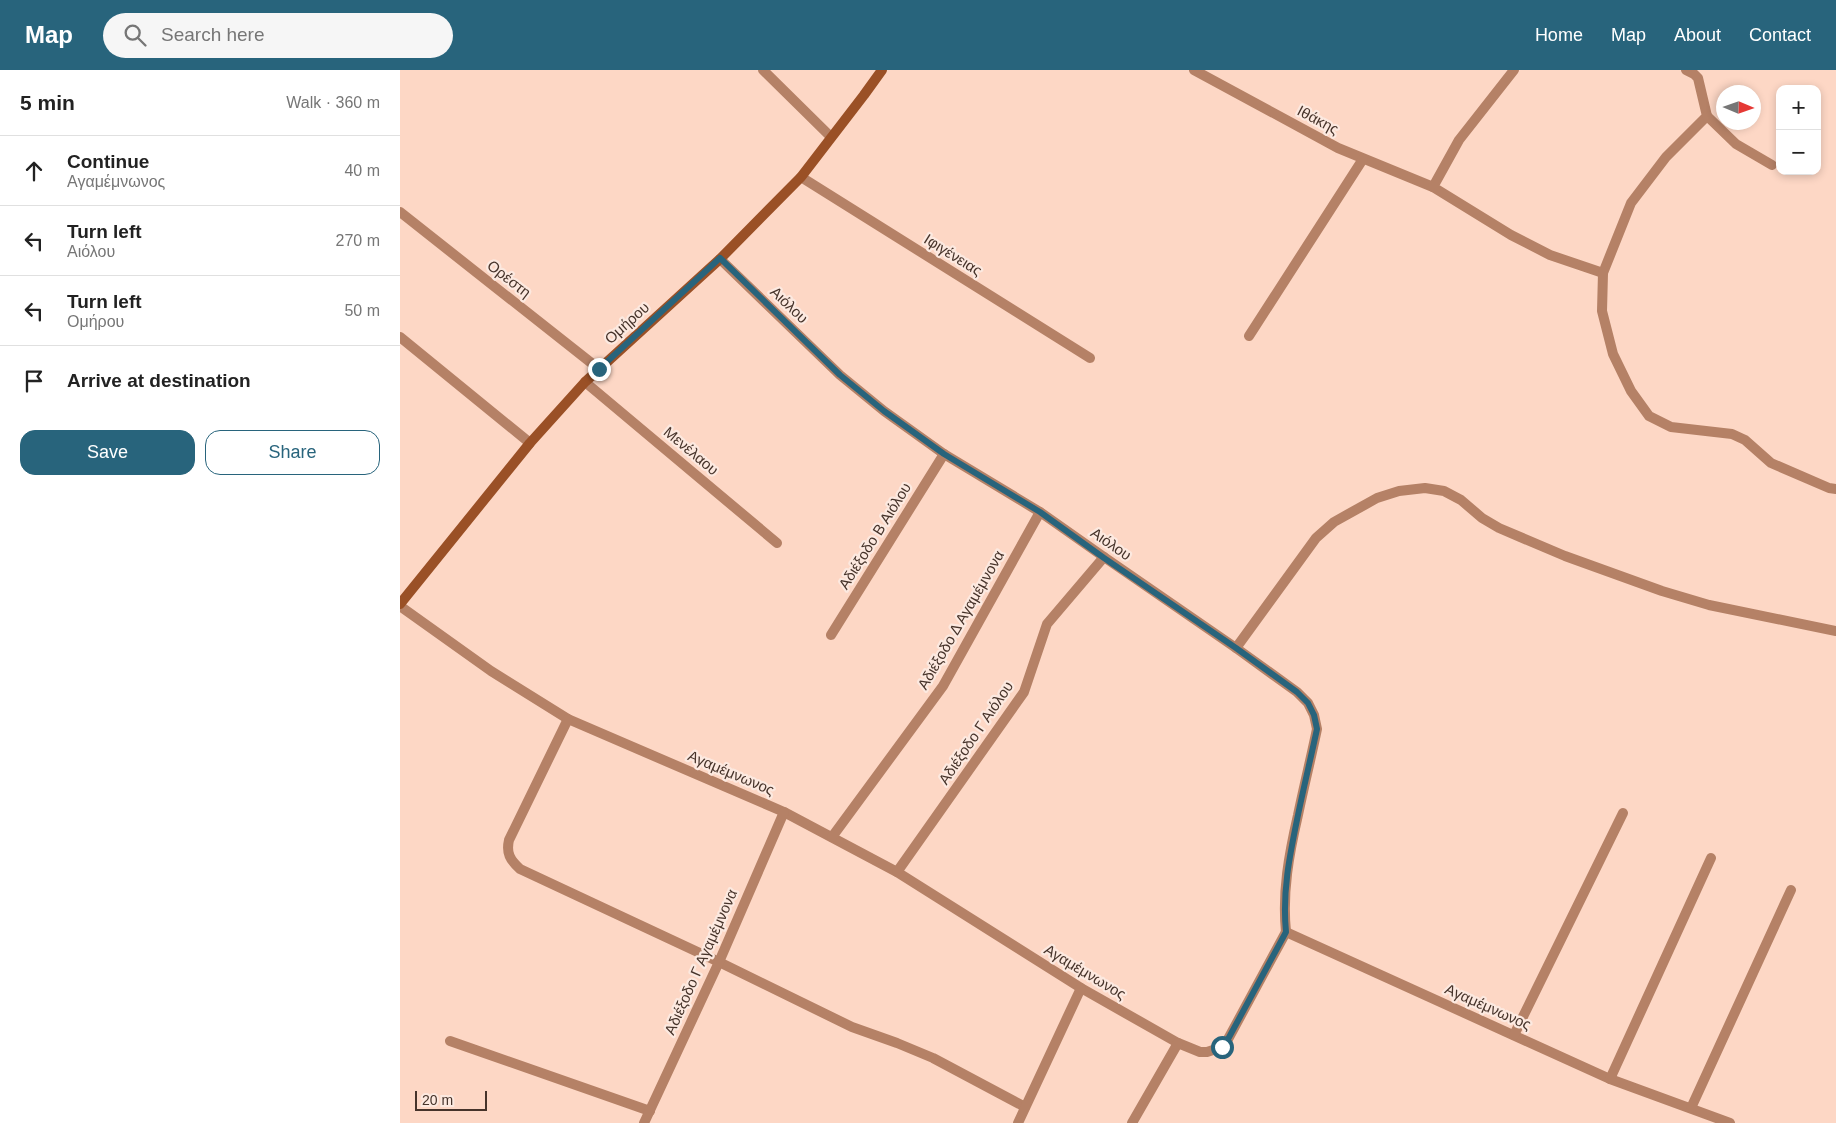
<!DOCTYPE html>
<meta charset="utf-8">
<style>
body{margin:0;font-family:Helvetica,sans-serif;background:#f6f6f6;color:#222}
.controls{position:absolute;right:15px;top:15px;display:grid;overflow:hidden;border-radius:10px;box-shadow:0 2px 8px #0003}
.controls button{width:45px;height:45px;display:grid;place-items:center;padding:0;border:0;border-bottom:1px solid #e0e0e0;background:#fff;color:#222;font:25px sans-serif}
.compass{position:absolute;left:1316px;top:15px;width:45px;height:45px;border-radius:50%;background:#fff;box-shadow:0 2px 8px #0003;rotate:92deg}
.scale{position:absolute;left:15px;bottom:12px;width:72px;box-sizing:border-box;padding-left:5px;border:2px solid #46332a;border-top:0;font-size:14px;line-height:18px;white-space:nowrap;color:#46332a;-webkit-text-stroke:4px #fce9e0;paint-order:stroke}
.stop{position:absolute;width:15px;height:15px;margin:-11px;border:4px solid #28647c;border-radius:50%;background:#fff}
.stop.end{background:#28647c;border-color:#fff;box-shadow:0 1px 5px #0008}
.list{margin:0;padding:0;list-style:none}
h2{display:flex;justify-content:space-between;align-items:center;height:65px;margin:0;padding:0 20px;font-size:21px}
h2 small{font-size:16px;font-weight:400;color:#767676}
.list li{display:grid;grid-template-columns:32px 1fr auto;gap:15px;align-items:center;box-sizing:border-box;height:70px;padding:0 20px;border-top:1px solid #e0e0e0}
.list b{display:block;font-size:19px;white-space:nowrap}
.list p{margin:0;font-size:16px;white-space:nowrap;color:#767676}
.list em{font-size:16px;font-style:normal;color:#767676}
.actions{display:flex;gap:10px;padding:15px 20px}
.actions a{flex:1;padding:11px 0;border:1px solid #28647c;border-radius:15px;text-align:center;font-size:18px;color:#28647c}
.actions .main{background:#28647c;color:#fff}
.icon{flex:none;width:28px;height:28px;fill:none;stroke:currentColor;stroke-width:2;stroke-linecap:round;stroke-linejoin:round}
.map{position:relative;flex:none;width:1436px;height:1053px;overflow:hidden}
header{display:flex;align-items:center;gap:30px;box-sizing:border-box;height:70px;padding:0 25px;background:#28647c;color:#fff}
header strong{font-size:24px}
nav{display:flex;gap:28px;margin-inline-start:auto;font-size:18px}
.search{width:350px;height:45px;background:#f6f6f6;display:flex;align-items:center;gap:12px;box-sizing:border-box;padding:0 18px;border-radius:28px;color:#767676;font-size:19px}
main{display:flex}
aside{flex:1;background:#fff}
.map>svg:first-child{display:block}
.lines{fill:none;stroke-linecap:round;stroke-linejoin:round}
.street{stroke:#b58166;stroke-width:10}
.secondary{stroke:#9a5026;stroke-width:10}
.route{stroke:#28647c;stroke-width:6}
.labels{text-anchor:middle;stroke-width:4.5;stroke-linejoin:round;paint-order:stroke}
.street-label{font-size:15px;fill:#46332a;stroke:#fce9e0}
</style>
<header>
<strong>Map</strong>
<div class="search"><svg class="icon" aria-label="search" viewBox="0 0 24 24"><circle cx="10" cy="10" r="6"/><path d="M15 15l6 6"/></svg>Search here</div>
<nav><a>Home</a><a>Map</a><a>About</a><a>Contact</a></nav>
</header>
<main>
<aside>
<h2>5 min<small>Walk · 360 m</small></h2>
<ul class="list">
<li><svg class="icon" aria-label="ahead" viewBox="0 0 24 24"><path d="M12 20V5M6 11l6-6 6 6"/></svg><div><b>Continue</b><p>Αγαμέμνωνος</p></div><em>40 m</em></li>
<li><svg class="icon" aria-label="left" viewBox="0 0 24 24"><path d="M17 20v-9H6M10 6l-5 5 5 5"/></svg><div><b>Turn left</b><p>Αιόλου</p></div><em>270 m</em></li>
<li><svg class="icon" aria-label="left" viewBox="0 0 24 24"><path d="M17 20v-9H6M10 6l-5 5 5 5"/></svg><div><b>Turn left</b><p>Ομήρου</p></div><em>50 m</em></li>
<li><svg class="icon" aria-label="arrive" viewBox="0 0 24 24"><path d="M6 21V4h12l-3 4 3 4H6"/></svg><div><b>Arrive at destination</b></div></li>
</ul>
<div class="actions"><a class="main">Save</a><a>Share</a></div>
</aside>
<div class="map">
<svg width="1436" height="1053" viewBox="0 0 1436 1053">
<rect width="100%" height="100%" fill="#fdd7c5"/>
<g class="lines">
<g class="street">
<polyline points="363,0 431,67"/>
<polyline points="794,0 938,78 1033,117"/>
<polyline points="1114,0 1059,70 1033,117 1111,165 1150,185 1203,203"/>
<polyline points="1286,0 1294,4 1298,8 1307,46 1266,87 1231,133 1203,203 1202,241 1213,284 1231,321 1249,346 1271,357 1332,364 1345,370 1371,393 1429,418 1436,419"/>
<polyline points="1307,46 1336,74 1372,95"/>
<polyline points="401,107 690,288"/>
<polyline points="0,142 199,299"/>
<path d="M320 189 440 305 484 341 544 384 640 442 704 487 836 578 897 622 908 633 914 645 917 659C911 688 904 716 898 745 889 784 882 822 886 862"/>
<polyline points="849,266 963,89"/>
<polyline points="0,267 130,373"/>
<polyline points="185,312 377,473"/>
<polyline points="0,536 91,601 168,649 384,742 497,802 681,918 778,973 800,982 807,982 822,977 827,971 886,862 1210,1009 1330,1053"/>
<polyline points="431,565 544,384"/>
<polyline points="836,578 916,468 934,452 977,428 999,421 1025,418 1044,421 1061,430 1082,448 1099,458 1165,486 1262,521 1309,535 1436,561"/>
<path d="M168 649 109 770C106 783 110 790 120 799L319 892 452 957 497 973 533 988 625 1037"/>
<polyline points="432,767 543,616 640,442"/>
<polyline points="497,802 624,622 647,554 704,487"/>
<polyline points="1114,965 1223,743"/>
<polyline points="50,971 250,1041"/>
<polyline points="1210,1009 1311,788"/>
<polyline points="1291,1038 1391,820"/>
<polyline points="244,1053 319,892 384,742"/>
<polyline points="618,1053 681,918"/>
<polyline points="732,1053 778,973"/>
</g>
<polyline class="secondary" points="0,534 130,373 185,312 320,189 401,107 464,25 482,0"/>
</g>
<g class="lines">
<path class="route" d="M199 299 320 188 440 305 484 341 544 384 640 442 704 488 836 578 897 622 908 633 914 645 917 659C911 687 904 716 898 745 890 784 882 821 886 862L827 971 822 977"/>
</g>
<g class="labels">
<g class="street-label">
<text transform="translate(918 50) rotate(28)" y="5">Ιθάκης</text>
<text transform="translate(553 185) rotate(32)" y="5">Ιφιγένειας</text>
<text transform="translate(109 209) rotate(38)" y="5">Ορέστη</text>
<text transform="translate(389 235) rotate(44)" y="5">Αιόλου</text>
<text transform="translate(227 253) rotate(-42)" y="5">Ομήρου</text>
<text transform="translate(291 381) rotate(40)" y="5">Μενέλαου</text>
<text transform="translate(475 466) rotate(-58)" y="5">Αδιέξοδο Β Αιόλου</text>
<text transform="translate(711 474) rotate(35)" y="5">Αιόλου</text>
<text transform="translate(561 550) rotate(-60)" y="5">Αδιέξοδο Δ Αγαμέμνονα</text>
<text transform="translate(576 663) rotate(-56)" y="5">Αδιέξοδο Γ Αιόλου</text>
<text transform="translate(331 703) rotate(23)" y="5">Αγαμέμνωνος</text>
<text transform="translate(301 892) rotate(-66)" y="5">Αδιέξοδο Γ Αγαμέμνονα</text>
<text transform="translate(685 902) rotate(31)" y="5">Αγαμέμνωνος</text>
<text transform="translate(1088 937) rotate(24)" y="5">Αγαμέμνωνος</text>
</g>
</g>
</svg>
<div class="controls">
<button>+</button>
<button>−</button>
</div>
<svg class="compass" viewBox="-18 -18 36 36"><path d="M0-13l5 13h-10z" fill="#e53935"/><path d="M0 13l5-13h-10z" fill="#767676"/></svg>
<div class="scale">20 m</div>
<div class="stop" style="left:822px;top:977px"></div>
<div class="stop end" style="left:199px;top:299px"></div>
</div>
</main>
